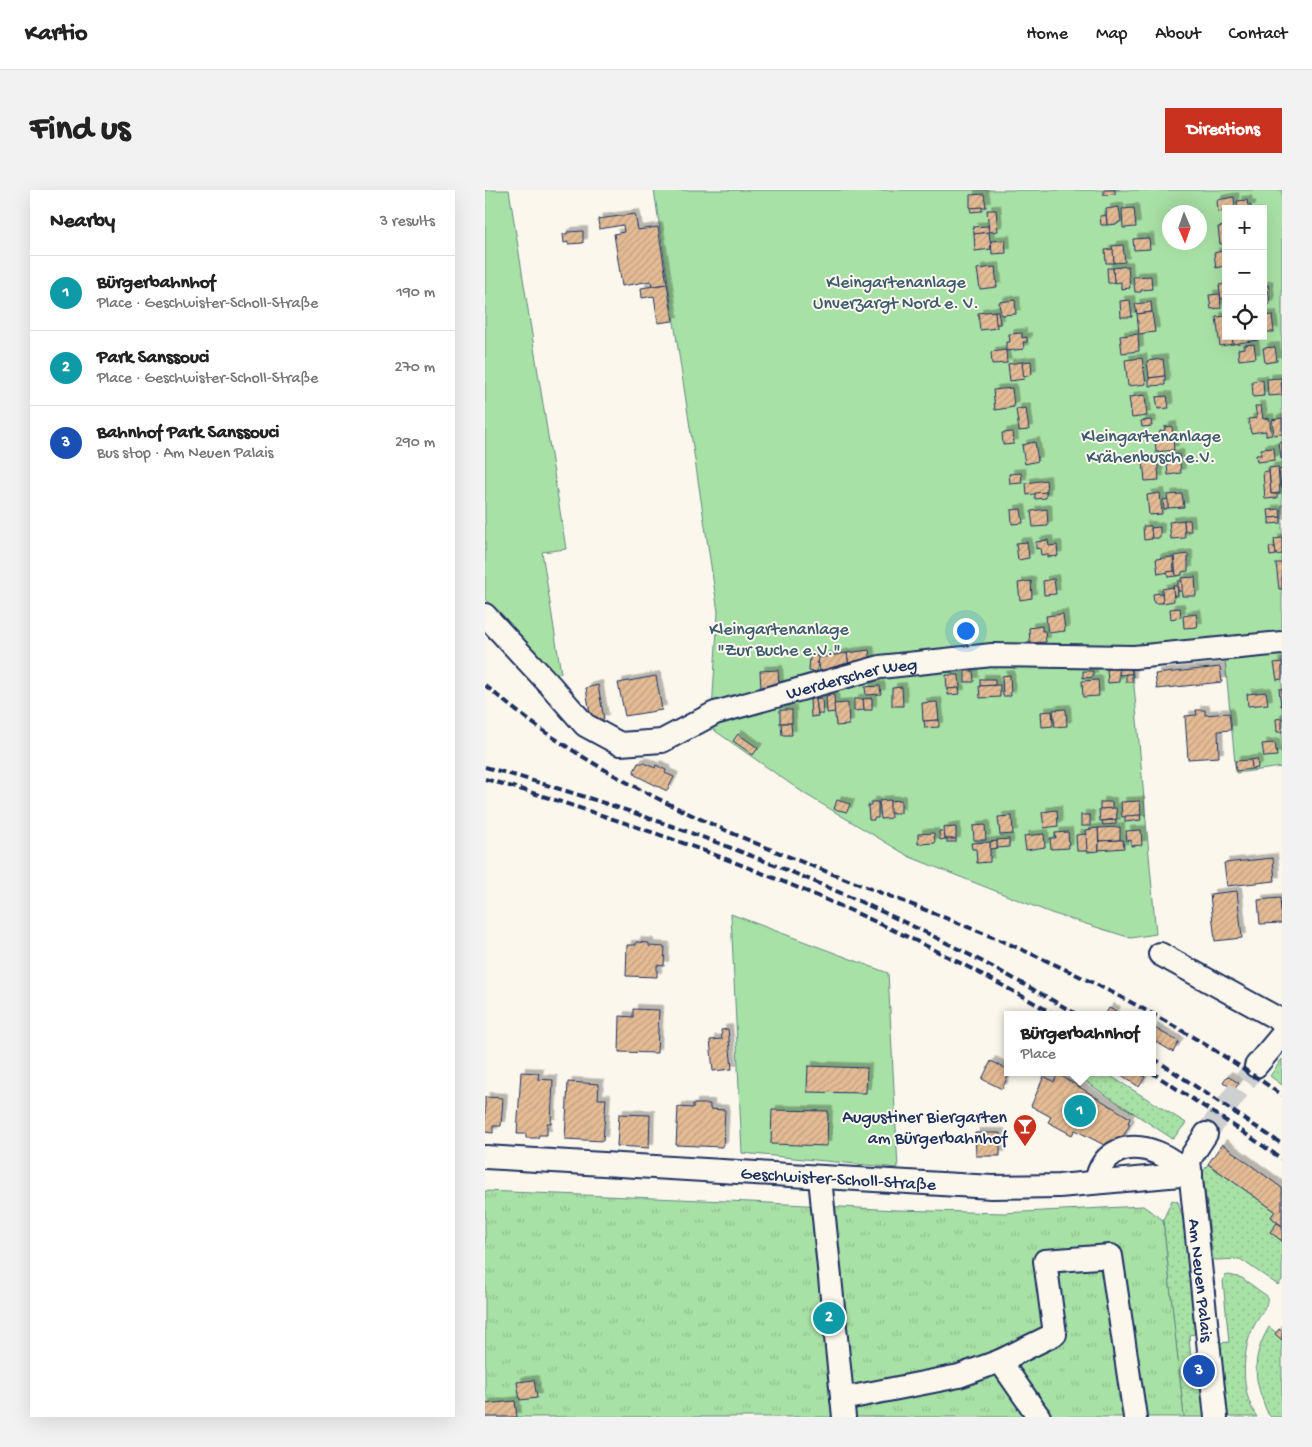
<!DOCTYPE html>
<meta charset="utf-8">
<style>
body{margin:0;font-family:"Gochi Hand",sans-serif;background:#f2f2f2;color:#222}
.controls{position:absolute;right:15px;top:15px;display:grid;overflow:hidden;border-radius:0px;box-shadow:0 5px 20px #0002}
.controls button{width:45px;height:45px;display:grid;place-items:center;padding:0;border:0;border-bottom:1px solid #e0e0e0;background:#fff;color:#222;font:25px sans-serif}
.compass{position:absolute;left:677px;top:15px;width:45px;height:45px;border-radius:50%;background:#fff;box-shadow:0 5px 20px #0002;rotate:178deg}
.you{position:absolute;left:480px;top:440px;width:18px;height:18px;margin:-12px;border:4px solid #fff;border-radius:50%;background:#1a73e8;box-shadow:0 0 0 8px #1a73e833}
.badge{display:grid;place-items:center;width:32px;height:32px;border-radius:50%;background:#c8321e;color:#fff;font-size:16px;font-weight:700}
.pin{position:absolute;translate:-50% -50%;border:2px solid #fff;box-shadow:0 1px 5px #0006}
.popup{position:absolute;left:519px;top:821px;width:152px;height:65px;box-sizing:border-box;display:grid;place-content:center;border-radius:0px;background:#fff;filter:drop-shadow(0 1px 4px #0005);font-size:16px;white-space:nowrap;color:#767676}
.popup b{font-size:19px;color:#222}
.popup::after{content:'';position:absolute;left:50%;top:100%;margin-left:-10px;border:10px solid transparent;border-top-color:#fff}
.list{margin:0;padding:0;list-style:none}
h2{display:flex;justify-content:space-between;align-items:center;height:65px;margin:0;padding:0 20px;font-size:21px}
h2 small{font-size:16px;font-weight:400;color:#767676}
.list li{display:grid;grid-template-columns:32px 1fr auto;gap:15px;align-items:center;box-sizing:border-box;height:75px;padding:0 20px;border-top:1px solid #e0e0e0}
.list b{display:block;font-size:19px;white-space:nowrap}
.list p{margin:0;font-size:16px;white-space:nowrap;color:#767676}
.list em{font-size:16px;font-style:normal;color:#767676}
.icon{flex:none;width:28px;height:28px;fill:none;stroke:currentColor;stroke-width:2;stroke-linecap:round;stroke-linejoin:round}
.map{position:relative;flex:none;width:797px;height:1227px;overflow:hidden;border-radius:0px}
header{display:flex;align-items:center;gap:30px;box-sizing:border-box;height:70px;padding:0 25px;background:#fff;border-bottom:1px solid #e0e0e0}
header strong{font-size:24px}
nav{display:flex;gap:28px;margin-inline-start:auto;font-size:18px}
.intro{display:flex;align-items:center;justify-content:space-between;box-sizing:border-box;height:120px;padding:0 30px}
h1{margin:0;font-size:35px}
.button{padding:12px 22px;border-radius:0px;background:#c8321e;color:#fff;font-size:18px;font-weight:700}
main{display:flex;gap:30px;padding:0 30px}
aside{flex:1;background:#fff;border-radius:0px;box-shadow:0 5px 20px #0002}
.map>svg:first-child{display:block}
.grass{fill:url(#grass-dots);stroke:#628882}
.park{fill:url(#park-tufts);stroke:#628882}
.garden{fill:#a8e1a5;stroke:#628882;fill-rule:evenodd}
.building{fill:url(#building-hatch);stroke:#1b2f5e;filter:url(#shadow)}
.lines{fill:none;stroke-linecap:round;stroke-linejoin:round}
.minor-tunnel{stroke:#cecfd0;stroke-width:22;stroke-dasharray:22 11;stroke-linecap:butt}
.minor-casing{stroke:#1b2f5e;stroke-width:26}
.minor{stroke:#fbf7ec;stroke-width:22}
.rail{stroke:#1b2f5e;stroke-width:4;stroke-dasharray:8 4;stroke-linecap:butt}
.labels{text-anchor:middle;stroke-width:4;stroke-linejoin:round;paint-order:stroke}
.park-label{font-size:18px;fill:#3e5c70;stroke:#fbf7ec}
.street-label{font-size:18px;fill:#1b2f5e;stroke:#fbf7ec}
.poi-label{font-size:18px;fill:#1b2f5e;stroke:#fbf7ec;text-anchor:end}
</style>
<header>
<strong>Kartio</strong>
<nav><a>Home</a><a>Map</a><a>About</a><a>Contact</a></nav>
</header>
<div class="intro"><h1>Find us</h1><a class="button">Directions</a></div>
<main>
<aside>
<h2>Nearby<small>3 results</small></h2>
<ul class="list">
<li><span class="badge" style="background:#0f9aa8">1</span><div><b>Bürgerbahnhof</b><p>Place · Geschwister-Scholl-Straße</p></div><em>190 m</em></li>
<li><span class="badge" style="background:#0f9aa8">2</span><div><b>Park Sanssouci</b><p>Place · Geschwister-Scholl-Straße</p></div><em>270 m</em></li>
<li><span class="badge" style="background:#1a4fb4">3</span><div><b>Bahnhof Park Sanssouci</b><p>Bus stop · Am Neuen Palais</p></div><em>290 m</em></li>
</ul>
</aside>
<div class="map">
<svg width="797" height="1227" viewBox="0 0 797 1227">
<defs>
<pattern id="grass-dots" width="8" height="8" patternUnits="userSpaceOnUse" patternTransform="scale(1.25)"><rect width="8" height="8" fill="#a8e1a5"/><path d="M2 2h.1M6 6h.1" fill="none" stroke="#90c190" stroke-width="1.8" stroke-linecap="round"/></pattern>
<pattern id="park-tufts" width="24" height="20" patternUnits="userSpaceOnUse" patternTransform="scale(1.25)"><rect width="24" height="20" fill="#a8e1a5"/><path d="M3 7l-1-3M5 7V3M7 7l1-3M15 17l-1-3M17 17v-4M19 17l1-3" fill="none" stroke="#90c190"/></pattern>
<pattern id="building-hatch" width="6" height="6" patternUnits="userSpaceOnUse" patternTransform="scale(1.25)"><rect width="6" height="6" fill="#e3bb94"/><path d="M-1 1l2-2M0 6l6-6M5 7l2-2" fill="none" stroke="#c2a182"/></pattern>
<filter id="shadow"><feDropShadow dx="4.5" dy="-4.5" stdDeviation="0" flood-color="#0004"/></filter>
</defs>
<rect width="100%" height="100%" fill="#fbf7ec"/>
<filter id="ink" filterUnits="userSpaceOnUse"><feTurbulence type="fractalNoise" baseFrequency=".02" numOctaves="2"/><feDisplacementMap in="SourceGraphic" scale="10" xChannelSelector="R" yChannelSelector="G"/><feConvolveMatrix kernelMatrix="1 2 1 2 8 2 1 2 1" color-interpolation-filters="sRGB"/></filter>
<g filter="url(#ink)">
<g class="grass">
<polygon points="797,869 797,895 785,886"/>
<polygon points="586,882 619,882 701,933 688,949"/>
<polygon points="723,974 790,1021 786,1027 792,1033 785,1042 797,1051 797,1090 793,1095 755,1069 731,1070 728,1069 718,982"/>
<polygon points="687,1010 693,1012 700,1036 710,1144 704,1145 707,1184 714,1184 719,1227 699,1227 678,1030"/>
<path d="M744 1085 757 1088 782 1106C784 1116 774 1126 770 1134 756 1159 755 1203 772 1227H742L735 1153 744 1152 738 1091 740 1086Z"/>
<path d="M784 1137 797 1147V1227H786L783 1224C769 1190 765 1170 784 1137Z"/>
</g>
<polygon class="park" points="0,1001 265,1012 411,1020 518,1023 658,1016 678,1030 699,1227 0,1227"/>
<g class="garden">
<polygon points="0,0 24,0 81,359 57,362 76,483 64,483 0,409"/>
<path d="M169 0H797V577L751 583 739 460 647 473 671 744 646 748 566 723 425 667 320 604 226 538 233 422ZM741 19H778V146H741ZM684 22H714V52H684Z"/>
<polygon points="246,724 403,783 413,978 257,963"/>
</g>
<g class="building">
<polygon points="619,0 630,0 630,4 619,5"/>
<polygon points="499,4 501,17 485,18 485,5"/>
<polygon points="749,7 750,19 741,19 741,21 733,22 732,10"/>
<polygon points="762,10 763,16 766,15 766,19 753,19 752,11"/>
<polygon points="497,17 497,21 486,22 485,18"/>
<polygon points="634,17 636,32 633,32 633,34 622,35 621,19"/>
<polygon points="649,18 651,37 638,38 637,19"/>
<polygon points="502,20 511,20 513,41 504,42"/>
<polygon points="150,24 153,40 173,37 182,94 167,96 166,91 137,96 129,44 139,42 138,35 114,39 113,29"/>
<polygon points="621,25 622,35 616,35 615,26"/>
<polygon points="503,36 504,42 489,44 488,37"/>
<polygon points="741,36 741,54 735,54 733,37"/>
<polygon points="98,41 98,53 83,54 83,52 79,53 78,44 82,44 82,42"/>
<polygon points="504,42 506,59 490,61 489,44"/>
<polygon points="664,48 665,59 649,60 648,49"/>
<polygon points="520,50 521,63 507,64 506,51"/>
<polygon points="638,55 640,72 629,73 627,56"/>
<polygon points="628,59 629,73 621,73 620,60"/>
<polygon points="737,61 739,76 731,78 729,63"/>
<polygon points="643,76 645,98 636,99 636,92 629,93 628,78"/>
<polygon points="510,77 512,97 495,99 492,79"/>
<polygon points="622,78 628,78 629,93 623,93"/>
<polygon points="666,86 667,99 656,100 656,102 650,102 648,87"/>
<polygon points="182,94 188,131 173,133 169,106 157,108 156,98"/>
<polygon points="741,94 741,108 736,109 734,95"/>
<polygon points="783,95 785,114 778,115 778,96"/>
<polygon points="735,104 736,118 726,119 724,105"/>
<polygon points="530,110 531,124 516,125 514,112"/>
<polygon points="645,110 647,127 636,127 635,111"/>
<polygon points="666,112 667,122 652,124 650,114"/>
<polygon points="510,121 512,138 495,140 493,123"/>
<polygon points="510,121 513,121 515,134 511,134"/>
<polygon points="667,122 670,142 654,144 652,124"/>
<polygon points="787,125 789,142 778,142 778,126"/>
<polygon points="741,126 741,146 747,146 748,154 735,156 731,127"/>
<polygon points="537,143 537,148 542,147 542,152 538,152 539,159 521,161 521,152 525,152 524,144"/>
<polygon points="653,144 654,161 637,163 635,146"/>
<polygon points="747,146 772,146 773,150 748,154"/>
<polygon points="769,154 771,168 754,170 753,159 760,158 760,155"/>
<polygon points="790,157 792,171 780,173 778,158"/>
<polygon points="521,160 522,173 507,174 506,162"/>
<polygon points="657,168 661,194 643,196 640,170"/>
<polygon points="678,169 680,186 664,188 662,171"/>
<polygon points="546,171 547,185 538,187 537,172"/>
<polygon points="537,172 539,189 525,191 523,174"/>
<polygon points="680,186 680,195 664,196 664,188"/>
<polygon points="796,188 797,205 783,206 782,189"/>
<polygon points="778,190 779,206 768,207 767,191"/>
<polygon points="527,198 529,217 510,220 508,200"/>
<polygon points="660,205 662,226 647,228 644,207"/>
<polygon points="682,206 684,218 673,219 671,207"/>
<polygon points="770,216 776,216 778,229 784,228 787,245 781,246 781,241 766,243 763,229 772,228"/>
<polygon points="541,218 544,240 534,241 531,219"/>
<polygon points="797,228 797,244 789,245 787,230"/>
<polygon points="666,230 667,236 657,237 656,231"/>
<polygon points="687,236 689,260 671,262 670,246 675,246 675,241 680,240 680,237"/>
<polygon points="528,242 529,254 518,255 517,243"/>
<polygon points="550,252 553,271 540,274 537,255"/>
<polygon points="797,252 797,269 796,269 794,253"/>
<polygon points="789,258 790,270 772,272 771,265 776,265 776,259"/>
<polygon points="694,264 696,283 683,285 681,265"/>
<polygon points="666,266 672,266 674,290 660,291 658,271 666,270"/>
<polygon points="793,277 795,303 786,304 784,278"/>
<polygon points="797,279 797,297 796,297 794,280"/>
<polygon points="784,281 786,304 792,304 792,308 780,309 778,282"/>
<polygon points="536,283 537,293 525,294 524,284"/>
<polygon points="561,290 562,302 542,305 541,293"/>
<polygon points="561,302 561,308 550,309 550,303"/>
<polygon points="675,303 677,324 664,325 662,305"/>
<polygon points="697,304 699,317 683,318 682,305"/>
<polygon points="683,309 683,318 679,319 678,310"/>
<polygon points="536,319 538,333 527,334 526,320"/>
<polygon points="562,319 563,336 548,337 546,321"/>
<polygon points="795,319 796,327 784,328 783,320"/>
<polygon points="796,327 796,333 784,334 784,328"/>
<polygon points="699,330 700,348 686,349 684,332"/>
<polygon points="699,330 705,330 706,341 700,341"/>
<polygon points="658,336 666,336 667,349 659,350"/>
<polygon points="675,337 675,348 667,348 666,338"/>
<polygon points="797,348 797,364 791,365 789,349"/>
<polygon points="563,350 564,356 572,355 573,366 563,367 563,364 556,365 555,358 551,359 551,352"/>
<polygon points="542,352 544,368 533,370 531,353"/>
<polygon points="784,357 790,357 791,365 785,366"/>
<polygon points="703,364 703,381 697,382 697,385 691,386 689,366"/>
<polygon points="688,367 689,381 673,384 671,369"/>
<polygon points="791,373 797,373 797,399 794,399"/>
<polygon points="690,381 691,386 683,387 682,382"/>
<polygon points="710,387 711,406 697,406 696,388"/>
<polygon points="569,389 571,404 559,405 558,391"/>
<polygon points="546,391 547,408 535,410 533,393"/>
<rect x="693" y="391" width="4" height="10"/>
<polygon points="688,396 692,396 693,405 689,406"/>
<polygon points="688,397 689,411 678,413 677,399"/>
<polygon points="677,403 678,413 669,413 668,404"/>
<polygon points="695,418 696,427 686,429 685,419"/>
<polygon points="578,424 580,441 563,443 561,426"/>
<polygon points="711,424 713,437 699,438 698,426"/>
<polygon points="557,436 557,441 560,441 561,452 545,453 544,438"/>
<polygon points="384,460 386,473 364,477 362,463"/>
<polygon points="362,463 364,477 335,481 333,468"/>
<polygon points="325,466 333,466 332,482 324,481"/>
<polygon points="797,472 797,489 792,490 789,473"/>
<polygon points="735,477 737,492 672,499 670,484"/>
<polygon points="646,478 647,484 634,485 634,479"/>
<polygon points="622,479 634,479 634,492 623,493"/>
<polygon points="293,480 294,496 276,498 275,481"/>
<polygon points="480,481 488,481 489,492 480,492"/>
<polygon points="598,481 608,481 608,487 598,488"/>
<rect x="641" y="484" width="6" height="8"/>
<polygon points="461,485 474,485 475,498 462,499"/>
<polygon points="525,485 526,506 518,506 517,486"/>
<polygon points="171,486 177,520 140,526 133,493"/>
<polygon points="495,489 510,489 510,495 495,496"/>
<polygon points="613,490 614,506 598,507 597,491"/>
<polygon points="113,495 119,529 106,531 101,498"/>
<polygon points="515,495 515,507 495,508 494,496"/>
<polygon points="395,496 396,504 381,505 380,497"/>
<polygon points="417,497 418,516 407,516 407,498"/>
<polygon points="474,498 475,504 463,505 463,499"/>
<polygon points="794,499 797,499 797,516 796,516"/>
<polygon points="781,502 783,514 763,516 762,504"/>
<polygon points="349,505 350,522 342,523 341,506"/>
<polygon points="331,508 333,526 326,527 325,510"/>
<polygon points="337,508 338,524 333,524 331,509"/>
<polygon points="387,508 387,520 379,520 378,509"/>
<polygon points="369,509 378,509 379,520 369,521"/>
<polygon points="452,512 454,530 438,531 437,513"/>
<polygon points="363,513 364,535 351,536 349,514"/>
<polygon points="581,519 582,536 570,537 568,520"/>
<rect x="295" y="520" width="12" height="13"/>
<polygon points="711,520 720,520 720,525 744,523 746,540 733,541 734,567 703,569 700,526 712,525"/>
<polygon points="567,521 568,536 557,537 556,522"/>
<polygon points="797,528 797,542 792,542 791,529"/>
<polygon points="454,530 454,537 440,538 439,531"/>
<polygon points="296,533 306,533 307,545 297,545"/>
<polygon points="253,544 273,558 268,565 248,551"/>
<polygon points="790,553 792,566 779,567 777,554"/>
<polygon points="772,569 773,578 767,579 766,570"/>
<polygon points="766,570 767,579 751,581 750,571"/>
<polygon points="153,573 159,573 170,578 171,575 181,580 180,583 189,587 182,601 150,585 149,581"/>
<polygon points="352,610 365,614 362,622 349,619"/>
<polygon points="405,610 406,628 396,629 394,611"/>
<polygon points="416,610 416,623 405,623 405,611"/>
<polygon points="655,611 656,625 637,627 636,612"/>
<polygon points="386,612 393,612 393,628 389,628 389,630 384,630 383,615 386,615"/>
<polygon points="615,612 627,612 627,618 615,619"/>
<polygon points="631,618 632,629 615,631 614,619"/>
<polygon points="572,620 573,636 559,638 557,622"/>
<rect x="596" y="625" width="9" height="11"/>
<polygon points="655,625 656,630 640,632 640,626"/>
<polygon points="527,626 528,644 515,645 513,627"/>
<polygon points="631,630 631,634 618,635 617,631"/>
<polygon points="500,635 501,650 489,650 488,636"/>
<polygon points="471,637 471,649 460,649 459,638"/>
<polygon points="635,637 635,650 614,651 613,638"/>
<polygon points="613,638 614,661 602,662 600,640"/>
<polygon points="656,640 657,655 646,656 646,650 642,651 641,641"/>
<polygon points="454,641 459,641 460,649 455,650"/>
<polygon points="583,642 584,658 566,659 565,648 571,648 570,643"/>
<polygon points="449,643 450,653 433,654 433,644"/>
<polygon points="559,644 560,657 541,660 539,646"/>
<polygon points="601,644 602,661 592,661 591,645"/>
<rect x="462" y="649" width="9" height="3"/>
<polygon points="524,649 524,657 512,658 512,650"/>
<polygon points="635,650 638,650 639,658 614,660 614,651"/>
<polygon points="512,651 512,658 505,659 505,652"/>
<polygon points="505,652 505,672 492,673 491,659 487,659 486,653"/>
<polygon points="788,668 790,691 742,696 739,673"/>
<polygon points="752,701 757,748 730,751 725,704"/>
<polygon points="795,708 797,733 775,734 773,710"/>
<polygon points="151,752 164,753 164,756 180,757 179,776 172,775 172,787 141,786 142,755 151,755"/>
<polygon points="624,818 631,821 629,825 620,825"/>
<polygon points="148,819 174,820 172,863 134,862 135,826 148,827"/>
<polygon points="668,837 694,852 688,862 668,850"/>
<polygon points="243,839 247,879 228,881 225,850 237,849 236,840"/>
<polygon points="506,871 522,879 522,882 525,882 517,899 497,889"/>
<polygon points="323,876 382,878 381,903 322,902"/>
<polygon points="36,882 54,883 53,889 68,890 66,933 62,933 62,945 54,945 53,948 41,948 41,944 32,944"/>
<polygon points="632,882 652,882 660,887 654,897"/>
<polygon points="573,884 645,928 643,933 645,934 634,955 623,957 590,940 587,945 563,932 566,927 546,916 559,886 569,892"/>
<polygon points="742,886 754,893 749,900 738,892"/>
<polygon points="83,892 114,894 113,909 121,909 118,951 80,949"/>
<polygon points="0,907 18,908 16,936 8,936 8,943 0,942"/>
<polygon points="208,914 225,914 225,919 240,920 238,957 191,955 193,917 208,918"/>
<polygon points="287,920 343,921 342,956 286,954"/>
<polygon points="134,924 165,925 164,958 132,956"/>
<polygon points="490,943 515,943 515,966 491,966"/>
<polygon points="737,954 797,998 797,1036 786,1027 790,1021 723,974"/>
<polygon points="792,1033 797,1036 797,1051 785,1042"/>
<polygon points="794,1139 797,1142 797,1150 790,1144"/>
<polygon points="49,1190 52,1208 35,1210 32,1192"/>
<polygon points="30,1211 32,1227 0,1227 0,1214"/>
</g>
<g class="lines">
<polyline class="minor-tunnel" points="721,944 771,876"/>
<g class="minor-casing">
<g id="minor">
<path id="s1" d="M0 425 65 495 100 535 135 554 177 551 230 523 395 477 507 465 649 467 797 453"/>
<polyline points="675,764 797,831"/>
<polyline points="771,876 797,845"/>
<path id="s2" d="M721 944 704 970 731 1227"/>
<path id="s3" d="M0 967 507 997 574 996 706 984"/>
<polyline points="335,988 359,1227"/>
<path d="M611 992C617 960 644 951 673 963 685 968 695 977 706 984"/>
<polyline points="515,1171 554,1227"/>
<polyline points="357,1209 474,1186 515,1171 570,1144 560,1071 626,1066 650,1227"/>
</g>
</g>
<use href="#minor" class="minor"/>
<g class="rail">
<path d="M0 495C139 616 311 667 478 735 591 780 698 835 797 905"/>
<path d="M0 577C143 617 285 668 419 732 478 760 536 792 593 825"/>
<path d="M0 589C40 600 80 613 119 626 275 677 428 742 570 825"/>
<polyline points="668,868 797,954"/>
<polyline points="666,882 755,940 797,969"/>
</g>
</g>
</g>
<defs>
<g id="bar-pin" transform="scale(1.25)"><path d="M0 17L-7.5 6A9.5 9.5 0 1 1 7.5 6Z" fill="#c8321e" stroke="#fbf7ec"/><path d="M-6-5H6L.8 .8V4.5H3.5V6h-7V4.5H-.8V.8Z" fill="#fff"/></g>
</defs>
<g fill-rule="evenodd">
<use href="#bar-pin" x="540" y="936"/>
</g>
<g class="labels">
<g class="park-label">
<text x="411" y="97">Kleingartenanlage<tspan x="411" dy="21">Unverzargt Nord e. V.</tspan></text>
<text x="666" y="251">Kleingartenanlage<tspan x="666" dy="21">Krähenbusch e.V.</tspan></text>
<text x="294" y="444">Kleingartenanlage<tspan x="294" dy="21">"Zur Buche e.V."</tspan></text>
</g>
<g class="street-label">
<text dy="6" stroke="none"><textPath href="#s1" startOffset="432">Werderscher Weg</textPath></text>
<text dy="6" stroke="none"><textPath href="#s3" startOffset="354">Geschwister-Scholl-Straße</textPath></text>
<text dy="6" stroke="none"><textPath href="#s2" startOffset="152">Am Neuen Palais</textPath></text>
</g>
<g class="poi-label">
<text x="522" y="932">Augustiner Biergarten<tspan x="522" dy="21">am Bürgerbahnhof</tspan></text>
</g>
</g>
</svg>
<div class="controls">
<button>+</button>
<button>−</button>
<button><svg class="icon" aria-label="locate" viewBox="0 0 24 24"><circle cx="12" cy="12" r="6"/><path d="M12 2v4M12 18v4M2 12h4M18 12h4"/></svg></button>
</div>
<svg class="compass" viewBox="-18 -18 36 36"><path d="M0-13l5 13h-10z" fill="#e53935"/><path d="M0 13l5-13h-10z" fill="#767676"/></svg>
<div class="you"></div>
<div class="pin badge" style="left:595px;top:921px;background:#0f9aa8">1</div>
<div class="popup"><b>Bürgerbahnhof</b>Place</div>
<div class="pin badge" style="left:344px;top:1128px;background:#0f9aa8">2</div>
<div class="pin badge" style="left:714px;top:1181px;background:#1a4fb4">3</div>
</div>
</main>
